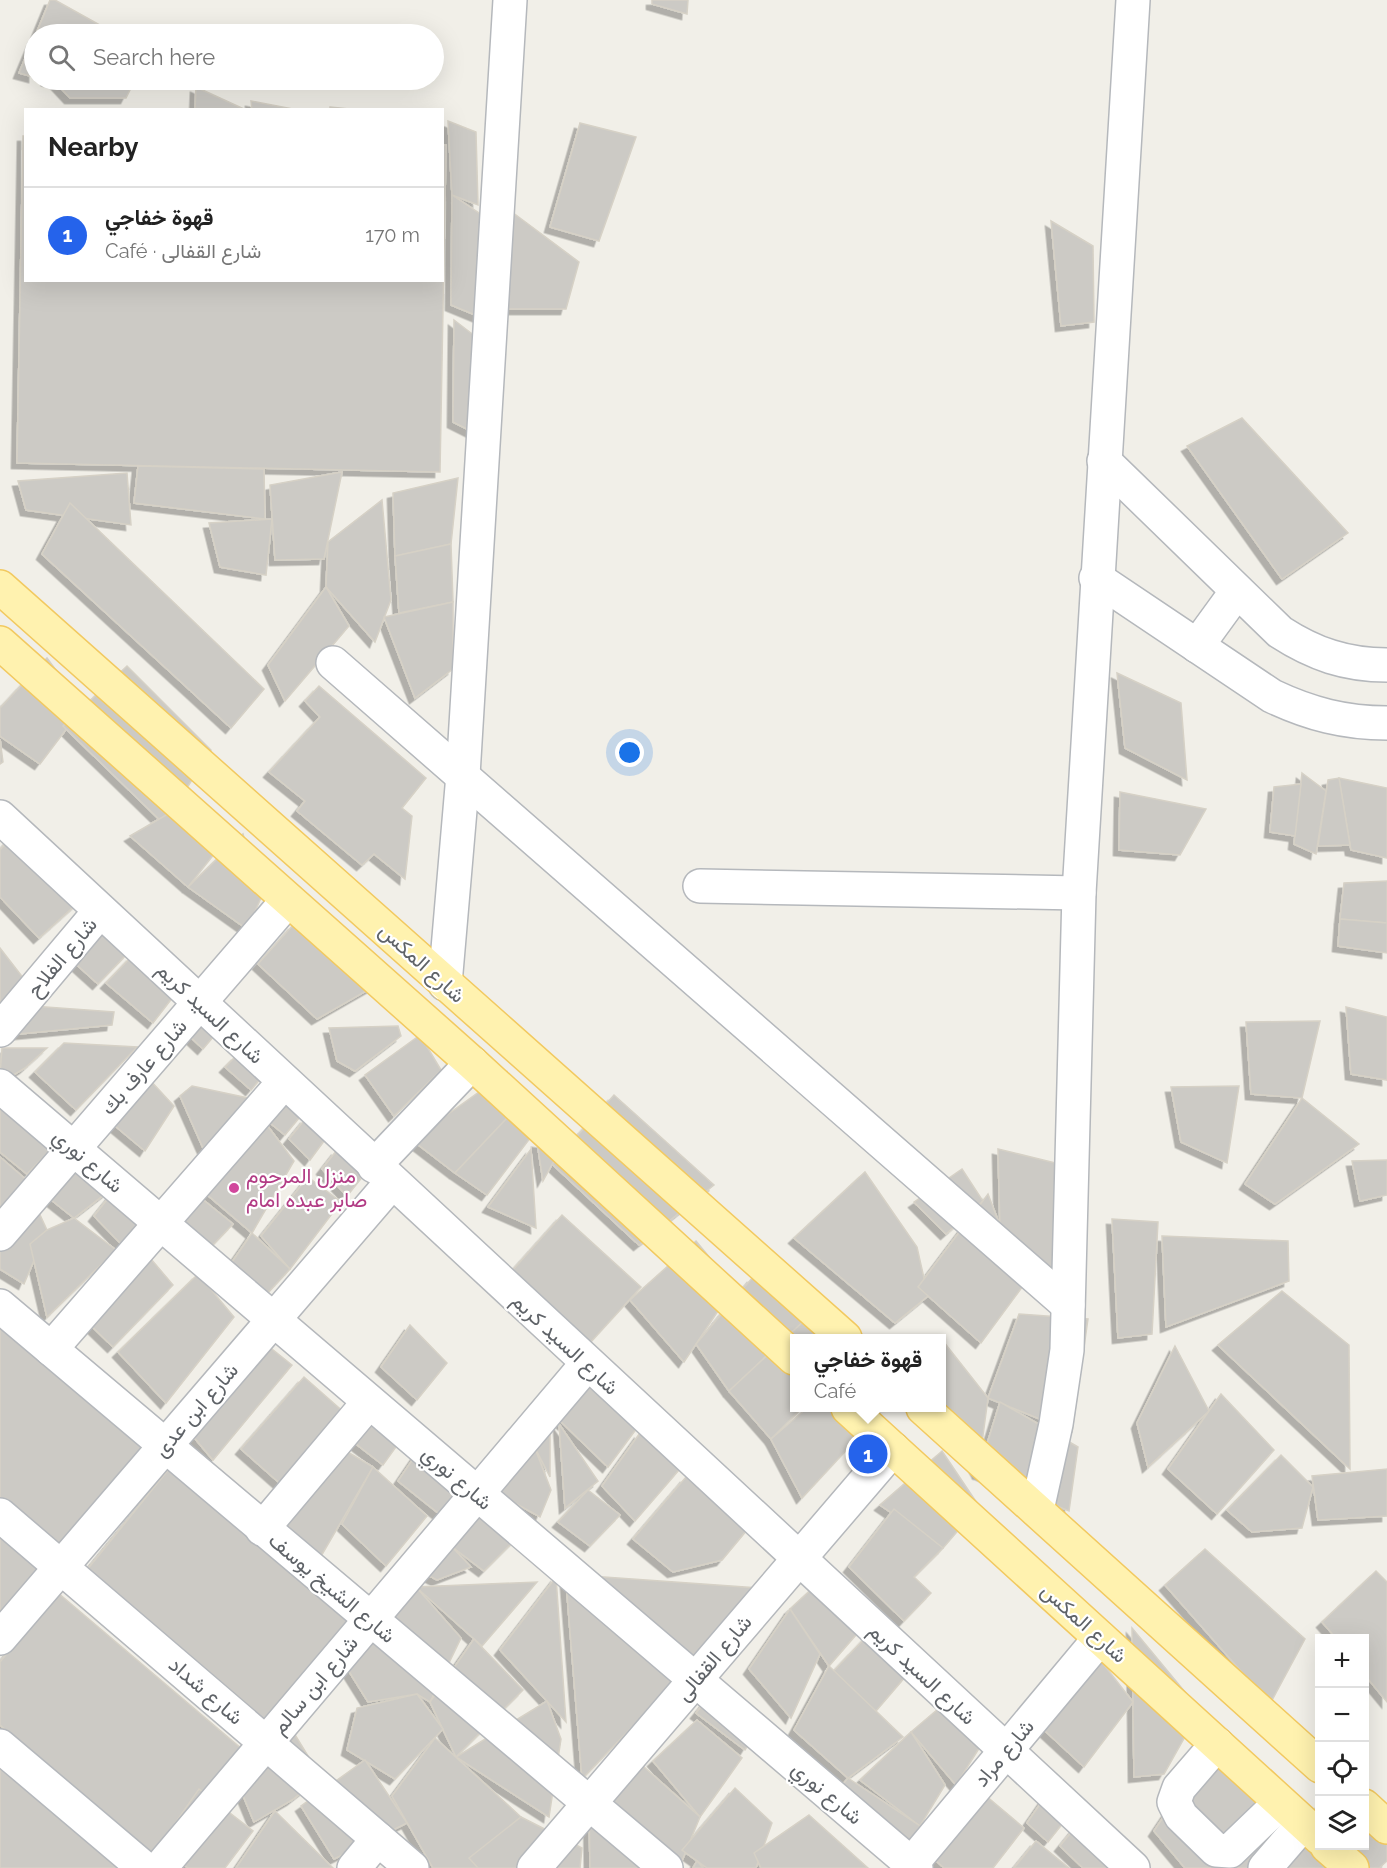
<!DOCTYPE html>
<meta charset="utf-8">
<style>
body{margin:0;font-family:Raleway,Vazirmatn,sans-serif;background:#f2f2f2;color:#222}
.controls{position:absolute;right:18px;bottom:18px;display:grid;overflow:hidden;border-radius:0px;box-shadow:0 6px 24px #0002}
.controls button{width:54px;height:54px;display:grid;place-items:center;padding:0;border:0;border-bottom:2px solid #e0e0e0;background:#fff;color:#222;font:30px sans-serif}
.you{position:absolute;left:630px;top:753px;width:21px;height:21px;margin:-15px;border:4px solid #fff;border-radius:50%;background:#1a73e8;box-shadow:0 0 0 9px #1a73e833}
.badge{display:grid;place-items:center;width:39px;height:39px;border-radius:50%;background:#2563eb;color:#fff;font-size:20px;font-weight:700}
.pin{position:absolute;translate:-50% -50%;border:3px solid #fff;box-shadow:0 2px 6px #0006}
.popup{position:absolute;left:790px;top:1334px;width:156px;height:78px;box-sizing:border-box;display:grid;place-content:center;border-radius:0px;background:#fff;filter:drop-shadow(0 2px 4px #0005);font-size:20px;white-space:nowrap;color:#767676}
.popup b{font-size:22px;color:#222}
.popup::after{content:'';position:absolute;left:50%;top:100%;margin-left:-12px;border:12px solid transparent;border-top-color:#fff}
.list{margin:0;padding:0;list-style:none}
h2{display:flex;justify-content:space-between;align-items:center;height:78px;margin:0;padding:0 24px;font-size:26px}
h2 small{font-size:20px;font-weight:400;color:#767676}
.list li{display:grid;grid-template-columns:39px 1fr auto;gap:18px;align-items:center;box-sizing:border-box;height:96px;padding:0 24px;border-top:2px solid #e0e0e0}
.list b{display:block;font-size:22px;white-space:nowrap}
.list p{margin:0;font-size:20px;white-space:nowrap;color:#767676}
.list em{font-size:20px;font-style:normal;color:#767676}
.icon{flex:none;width:33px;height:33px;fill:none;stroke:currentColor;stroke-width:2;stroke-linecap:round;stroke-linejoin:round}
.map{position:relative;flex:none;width:1387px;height:1868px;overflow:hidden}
.search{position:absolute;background:#fff;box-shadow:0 6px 24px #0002;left:24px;top:24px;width:420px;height:66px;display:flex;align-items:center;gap:15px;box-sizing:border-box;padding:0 21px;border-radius:33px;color:#767676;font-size:22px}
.panel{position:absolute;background:#fff;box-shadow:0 6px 24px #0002;left:24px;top:108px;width:420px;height:174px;border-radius:0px}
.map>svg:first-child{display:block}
.building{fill:#cccac5;stroke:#d6d1c6;stroke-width:1.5;filter:url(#shadow)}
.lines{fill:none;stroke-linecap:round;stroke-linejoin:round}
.minor-casing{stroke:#b5b8bc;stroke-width:36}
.major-casing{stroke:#f2c960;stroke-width:36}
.minor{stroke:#fff;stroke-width:33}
.major{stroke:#fff2af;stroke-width:33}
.hotel-dot{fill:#d1479c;stroke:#fff;stroke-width:2}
.labels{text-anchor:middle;stroke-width:4.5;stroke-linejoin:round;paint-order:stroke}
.street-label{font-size:21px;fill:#5f6368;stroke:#fff}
.hotel-label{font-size:21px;fill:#b23c85;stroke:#fff;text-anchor:start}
</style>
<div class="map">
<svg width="1387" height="1868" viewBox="0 0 1387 1868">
<defs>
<filter id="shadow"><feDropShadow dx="-5.5" dy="5.5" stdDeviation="0" flood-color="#0004"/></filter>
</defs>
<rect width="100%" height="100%" fill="#f1efe8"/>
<g class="building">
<polygon points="50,0 55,0 116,34 36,34"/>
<polygon points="652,0 688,0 687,14 652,4"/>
<polygon points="34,37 34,77 19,73"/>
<polygon points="46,80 135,80 126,98 70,98 55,82"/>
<polygon points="196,87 244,109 244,110 195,110"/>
<polygon points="251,101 298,110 252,110"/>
<polygon points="330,107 359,110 330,110"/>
<polygon points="448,121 476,132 478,205 452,195"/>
<polygon points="580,123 636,137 599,241 550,227"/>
<polygon points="23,136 26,136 26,280 442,280 442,145 446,145 440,472 17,463"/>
<polygon points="452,195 482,215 490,321 451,305"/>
<polygon points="512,212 579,262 566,309 507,309"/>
<polygon points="1051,221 1093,246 1094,322 1061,326"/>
<polygon points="454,320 475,336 475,433 453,422"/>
<polygon points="1242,418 1348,533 1282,579 1187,446"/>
<polygon points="138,466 264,469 265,519 134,503"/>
<polygon points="342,472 324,559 275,560 270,485"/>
<polygon points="127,473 131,525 26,510 18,481"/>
<polygon points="458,478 451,544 395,556 393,493"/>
<polygon points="382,500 391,600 375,642 326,587 328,542"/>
<polygon points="70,503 264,689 231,728 42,554"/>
<polygon points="272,519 266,575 220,567 209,523"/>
<polygon points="451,544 453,602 399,613 395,556"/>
<polygon points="326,587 349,626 285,701 268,665"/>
<polygon points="453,602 453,669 415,698 384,617"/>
<polygon points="47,658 83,707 40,764 0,736 0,708"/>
<polygon points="127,666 211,750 164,824 63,726"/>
<polygon points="1117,673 1181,703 1187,780 1125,748"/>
<polygon points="319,686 426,778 402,808 412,816 405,879 374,854 362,865 297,811 305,801 269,772 320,717 305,701"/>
<polygon points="0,739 3,762 0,764"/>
<polygon points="1302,773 1326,791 1316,854 1294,844"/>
<polygon points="1339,778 1387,788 1387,858 1351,850"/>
<polygon points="1339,778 1350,845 1318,846 1328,780"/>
<polygon points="1301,784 1295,836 1270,832 1274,787"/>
<polygon points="1120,792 1206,809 1180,855 1119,850"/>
<polygon points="192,800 230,834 188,887 130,836"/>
<polygon points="243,834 261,898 247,929 188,887"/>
<polygon points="11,837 80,901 39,938 0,897 0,850"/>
<polygon points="1387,881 1387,923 1340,919 1344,883"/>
<polygon points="1340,919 1387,923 1387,953 1338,946"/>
<polygon points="294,924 373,987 317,1019 258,964"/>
<polygon points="98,926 128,953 98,984 67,956"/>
<polygon points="0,948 24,979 0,1005"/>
<polygon points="132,956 176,993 153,1023 106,983"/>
<polygon points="32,1006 114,1012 112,1025 8,1035"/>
<polygon points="1346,1007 1387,1017 1387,1080 1351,1074"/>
<polygon points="201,1013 219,1030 203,1049 183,1030"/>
<polygon points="1320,1021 1302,1098 1251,1094 1246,1022"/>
<polygon points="398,1026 401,1036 355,1071 337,1061 329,1028"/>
<polygon points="420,1035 441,1070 394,1116 365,1075"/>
<polygon points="64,1043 137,1047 76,1110 35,1072"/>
<polygon points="2,1048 47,1048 25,1068 5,1080 0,1074"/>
<polygon points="237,1055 262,1077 251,1090 225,1067"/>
<polygon points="507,1072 509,1116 455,1173 412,1140"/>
<polygon points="149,1079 174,1106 145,1151 108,1120"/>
<polygon points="192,1086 253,1099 203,1148 180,1096"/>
<polygon points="1239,1086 1227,1163 1181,1142 1171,1087"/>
<polygon points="287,1095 304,1112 285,1135 265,1119"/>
<polygon points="614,1095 714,1185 639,1245 552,1164"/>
<polygon points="1302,1098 1359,1144 1275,1204 1245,1184"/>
<polygon points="0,1102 53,1147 27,1174 0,1152"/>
<polygon points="257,1112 294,1161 252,1233 204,1192"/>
<polygon points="509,1116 534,1133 487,1195 455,1173"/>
<polygon points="306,1118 327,1137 310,1160 289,1139"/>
<polygon points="537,1142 562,1146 543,1181"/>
<polygon points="531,1149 536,1228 488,1207"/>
<polygon points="998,1149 1072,1167 1062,1276 1001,1269"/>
<polygon points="337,1150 363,1176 347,1196 322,1169"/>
<polygon points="0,1157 30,1183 0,1215"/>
<polygon points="1387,1160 1387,1195 1360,1201 1352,1161"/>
<polygon points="79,1163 110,1190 74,1218 50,1199"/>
<polygon points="962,1169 983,1201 946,1234 914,1202"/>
<polygon points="865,1172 917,1247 928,1296 895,1323 794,1238"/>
<polygon points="308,1177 341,1202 290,1269 261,1236"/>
<polygon points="114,1191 147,1217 122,1245 94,1216"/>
<polygon points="196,1194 233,1224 211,1247 175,1218"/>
<polygon points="988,1194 1023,1286 981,1343 918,1287"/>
<polygon points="35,1204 47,1230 24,1284 0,1269 0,1249"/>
<polygon points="562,1215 641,1287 589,1344 511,1272"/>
<polygon points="74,1218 116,1250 47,1317 30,1244 47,1230"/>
<polygon points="1112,1219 1158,1222 1152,1334 1118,1338"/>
<polygon points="252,1233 290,1269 264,1297 230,1265"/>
<polygon points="1162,1236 1288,1241 1289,1281 1166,1327"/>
<polygon points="696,1241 734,1287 684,1362 630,1300"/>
<polygon points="140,1246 173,1285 113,1347 80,1315"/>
<polygon points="198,1274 234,1317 166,1403 118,1352"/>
<polygon points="753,1277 806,1319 729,1391 696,1344"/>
<polygon points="1282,1291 1349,1345 1350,1469 1218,1345"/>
<polygon points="1019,1314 1088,1319 1072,1432 988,1398"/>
<polygon points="806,1319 828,1338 794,1338 794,1408 802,1408 771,1439 729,1391"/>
<polygon points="0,1321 151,1448 60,1555 0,1503"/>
<polygon points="410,1325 447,1363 417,1400 381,1367"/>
<polygon points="262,1341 292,1365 213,1460 186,1428"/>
<polygon points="943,1341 988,1398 978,1473 942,1408"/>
<polygon points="1175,1346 1209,1411 1148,1467 1137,1423"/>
<polygon points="304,1377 346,1414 284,1487 241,1449"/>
<polygon points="584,1380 637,1428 608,1467 554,1415"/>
<polygon points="1221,1394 1274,1450 1217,1514 1168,1469"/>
<polygon points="1000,1402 1078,1447 1069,1511 978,1473"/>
<polygon points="807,1408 872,1408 877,1417 802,1498 771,1439"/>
<polygon points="370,1416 401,1440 383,1465 351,1440"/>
<polygon points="550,1421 550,1477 528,1434"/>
<polygon points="559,1424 598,1481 565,1508"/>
<polygon points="640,1433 679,1470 635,1521 602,1486"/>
<polygon points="534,1446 551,1490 540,1517 495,1492"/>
<polygon points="341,1448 373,1467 320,1558 279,1519"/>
<polygon points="942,1451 979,1506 943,1548 880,1505"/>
<polygon points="417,1453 457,1487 442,1516 398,1481"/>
<polygon points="1281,1455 1313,1487 1302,1528 1252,1532 1227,1510"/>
<polygon points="373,1467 427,1516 386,1566 342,1524"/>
<polygon points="169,1469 354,1626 263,1732 82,1576"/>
<polygon points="1387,1469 1387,1516 1318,1520 1312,1476"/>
<polygon points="686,1477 747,1530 722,1560 673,1572 633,1539"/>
<polygon points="588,1490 620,1515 590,1546 558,1522"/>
<polygon points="480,1508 517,1538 484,1571 451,1546"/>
<polygon points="894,1509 943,1548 914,1577 931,1593 904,1621 849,1567"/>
<polygon points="0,1531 46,1569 0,1621"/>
<polygon points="451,1546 471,1567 437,1580 414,1568"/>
<polygon points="1205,1549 1305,1639 1270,1704 1165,1585"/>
<polygon points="1376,1571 1387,1582 1387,1702 1364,1674 1364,1638 1336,1638 1322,1622"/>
<polygon points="590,1576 758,1588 691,1661"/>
<polygon points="556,1577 566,1722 500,1650"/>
<polygon points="537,1582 482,1646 416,1587"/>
<polygon points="566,1582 679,1678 582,1779"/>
<polygon points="816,1585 862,1628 829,1666 790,1609"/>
<polygon points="416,1587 461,1638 430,1702 417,1694 368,1702 345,1665"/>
<polygon points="57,1592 242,1749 152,1855 0,1725 0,1662"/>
<polygon points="790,1609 820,1654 791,1718 749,1669"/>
<polygon points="1132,1628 1200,1710 1164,1774 1134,1777"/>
<polygon points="867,1636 906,1676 863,1726 825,1680"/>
<polygon points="474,1639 523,1690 456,1757 430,1702"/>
<polygon points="1101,1661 1133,1702 1084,1767 1043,1729"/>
<polygon points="829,1666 903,1737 848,1778 794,1730"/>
<polygon points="417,1694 443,1729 395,1779 347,1750 357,1708"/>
<polygon points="708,1698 755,1734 745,1750 696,1713"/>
<polygon points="547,1701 561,1739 549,1817 456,1757"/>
<polygon points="944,1704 983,1742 956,1785 911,1732"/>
<polygon points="697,1720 742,1758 700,1817 653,1761"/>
<polygon points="289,1725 321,1777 292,1800 254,1822 240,1788"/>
<polygon points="1223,1728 1314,1814 1253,1868 1185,1868 1154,1831"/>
<polygon points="911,1732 945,1785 920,1826 860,1780"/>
<polygon points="435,1738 521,1817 480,1868 433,1868 392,1796"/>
<polygon points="365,1760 407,1823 334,1859 301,1806"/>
<polygon points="0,1762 125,1868 0,1868"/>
<polygon points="643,1766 700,1817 679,1868 599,1812"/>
<polygon points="848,1778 920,1826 905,1849 840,1788"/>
<polygon points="735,1788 772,1823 756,1868 707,1868 682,1850"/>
<polygon points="1364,1788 1387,1808 1387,1861 1379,1868 1275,1868 1320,1804 1320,1846 1364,1846"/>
<polygon points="199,1789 253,1831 225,1868 188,1868 159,1846"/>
<polygon points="985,1795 1024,1828 993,1868 944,1868 932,1857"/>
<polygon points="1045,1797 1067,1818 1048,1842 1027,1823"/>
<polygon points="589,1804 647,1868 590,1868"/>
<polygon points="275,1811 333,1868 236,1868"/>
<polygon points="809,1815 868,1868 761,1868 754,1853"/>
<polygon points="521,1817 582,1848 580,1868 478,1868 469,1858"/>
<polygon points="1077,1825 1114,1859 1109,1868 1083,1868 1060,1846"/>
<polygon points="1036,1841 1069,1868 1014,1868"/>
<polygon points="697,1861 703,1868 693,1868"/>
</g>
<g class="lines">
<g class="minor-casing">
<g id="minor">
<path d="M1104 461 1280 632C1314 654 1346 665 1387 665"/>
<path d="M1096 578 1272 696C1310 714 1345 723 1387 723"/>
<polyline points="1197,646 1237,591"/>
<polyline points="333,663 1068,1305"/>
<polyline points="0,817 1133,1868"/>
<polyline points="700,886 1079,893"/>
<polyline points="445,984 463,775 510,0"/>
<polyline points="0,1030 100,911"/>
<polyline points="0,1086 916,1868"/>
<polyline points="374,1166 472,1063"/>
<polyline points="0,1234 288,900"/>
<polyline points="0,1306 666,1868"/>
<polyline points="51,1349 284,1082"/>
<polyline points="1037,1510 1056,1424 1067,1350 1079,893 1133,0"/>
<polyline points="0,1515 412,1868"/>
<polyline points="262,1529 369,1402"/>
<polyline points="0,1638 392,1182"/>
<polyline points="1217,1744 1179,1788 1174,1802 1181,1816 1216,1850 1230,1851 1280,1803"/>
<polyline points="0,1746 144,1868"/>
<polyline points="160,1868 587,1364"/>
<polyline points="354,1868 378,1839"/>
<polyline points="534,1868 893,1449"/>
<polyline points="908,1868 1100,1638"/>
<polyline points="1265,1868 1303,1824"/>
</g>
</g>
<g class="major-casing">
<g id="major">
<polyline points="0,587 845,1338"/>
<polyline points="0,643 472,1063 794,1358"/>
<polyline points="848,1408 1320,1838"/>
<polyline points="923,1408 1320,1766"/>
<polyline points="1364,1806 1387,1827"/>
<polyline points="1327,1846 1352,1868"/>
</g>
</g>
<use href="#minor" class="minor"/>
<use href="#major" class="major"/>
</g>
<circle class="hotel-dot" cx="234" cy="1188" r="6"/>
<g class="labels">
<g class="street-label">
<text transform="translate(62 957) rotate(-50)" y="7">شارع الفلاح</text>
<text transform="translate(422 963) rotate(42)" y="7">شارع المكس</text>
<text transform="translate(210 1013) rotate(43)" y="7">شارع السيد كريم</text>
<text transform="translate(144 1067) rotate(-49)" y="7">شارع عارف بك</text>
<text transform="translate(88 1161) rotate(41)" y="7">شارع نوري</text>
<text transform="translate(565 1344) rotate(43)" y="7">شارع السيد كريم</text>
<text transform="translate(196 1410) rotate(-49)" y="7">شارع ابن عدى</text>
<text transform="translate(457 1478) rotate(41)" y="7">شارع نوري</text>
<text transform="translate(332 1588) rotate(40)" y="7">شارع الشيخ يوسف</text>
<text transform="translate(1084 1623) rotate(42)" y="7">شارع المكس</text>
<text transform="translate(714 1658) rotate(-50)" y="7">شارع القفالى</text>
<text transform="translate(922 1674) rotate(43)" y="7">شارع السيد كريم</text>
<text transform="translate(315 1685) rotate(-50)" y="7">شارع ابن سالم</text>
<text transform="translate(206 1691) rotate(41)" y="7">شارع شداد</text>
<text transform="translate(1004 1753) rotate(-50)" y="7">شارع مراد</text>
<text transform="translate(827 1793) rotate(40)" y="7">شارع نوري</text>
</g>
<g class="hotel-label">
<text x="246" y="1183">منزل المرحوم<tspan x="246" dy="24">صابر عبده امام</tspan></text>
</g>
</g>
</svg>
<div class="controls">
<button>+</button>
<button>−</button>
<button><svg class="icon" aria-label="locate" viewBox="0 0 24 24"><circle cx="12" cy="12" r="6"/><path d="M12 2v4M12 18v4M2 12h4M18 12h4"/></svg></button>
<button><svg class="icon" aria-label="layers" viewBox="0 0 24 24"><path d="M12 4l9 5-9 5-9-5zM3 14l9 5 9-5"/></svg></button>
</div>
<div class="you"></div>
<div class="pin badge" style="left:868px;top:1454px">1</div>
<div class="popup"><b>قهوة خفاجي</b>Café</div>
<div class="search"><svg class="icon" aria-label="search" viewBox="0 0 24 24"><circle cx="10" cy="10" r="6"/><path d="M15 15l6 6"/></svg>Search here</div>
<section class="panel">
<h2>Nearby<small></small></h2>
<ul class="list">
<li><span class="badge">1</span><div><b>قهوة خفاجي</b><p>Café · شارع القفالى</p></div><em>170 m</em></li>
</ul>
</section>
</div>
